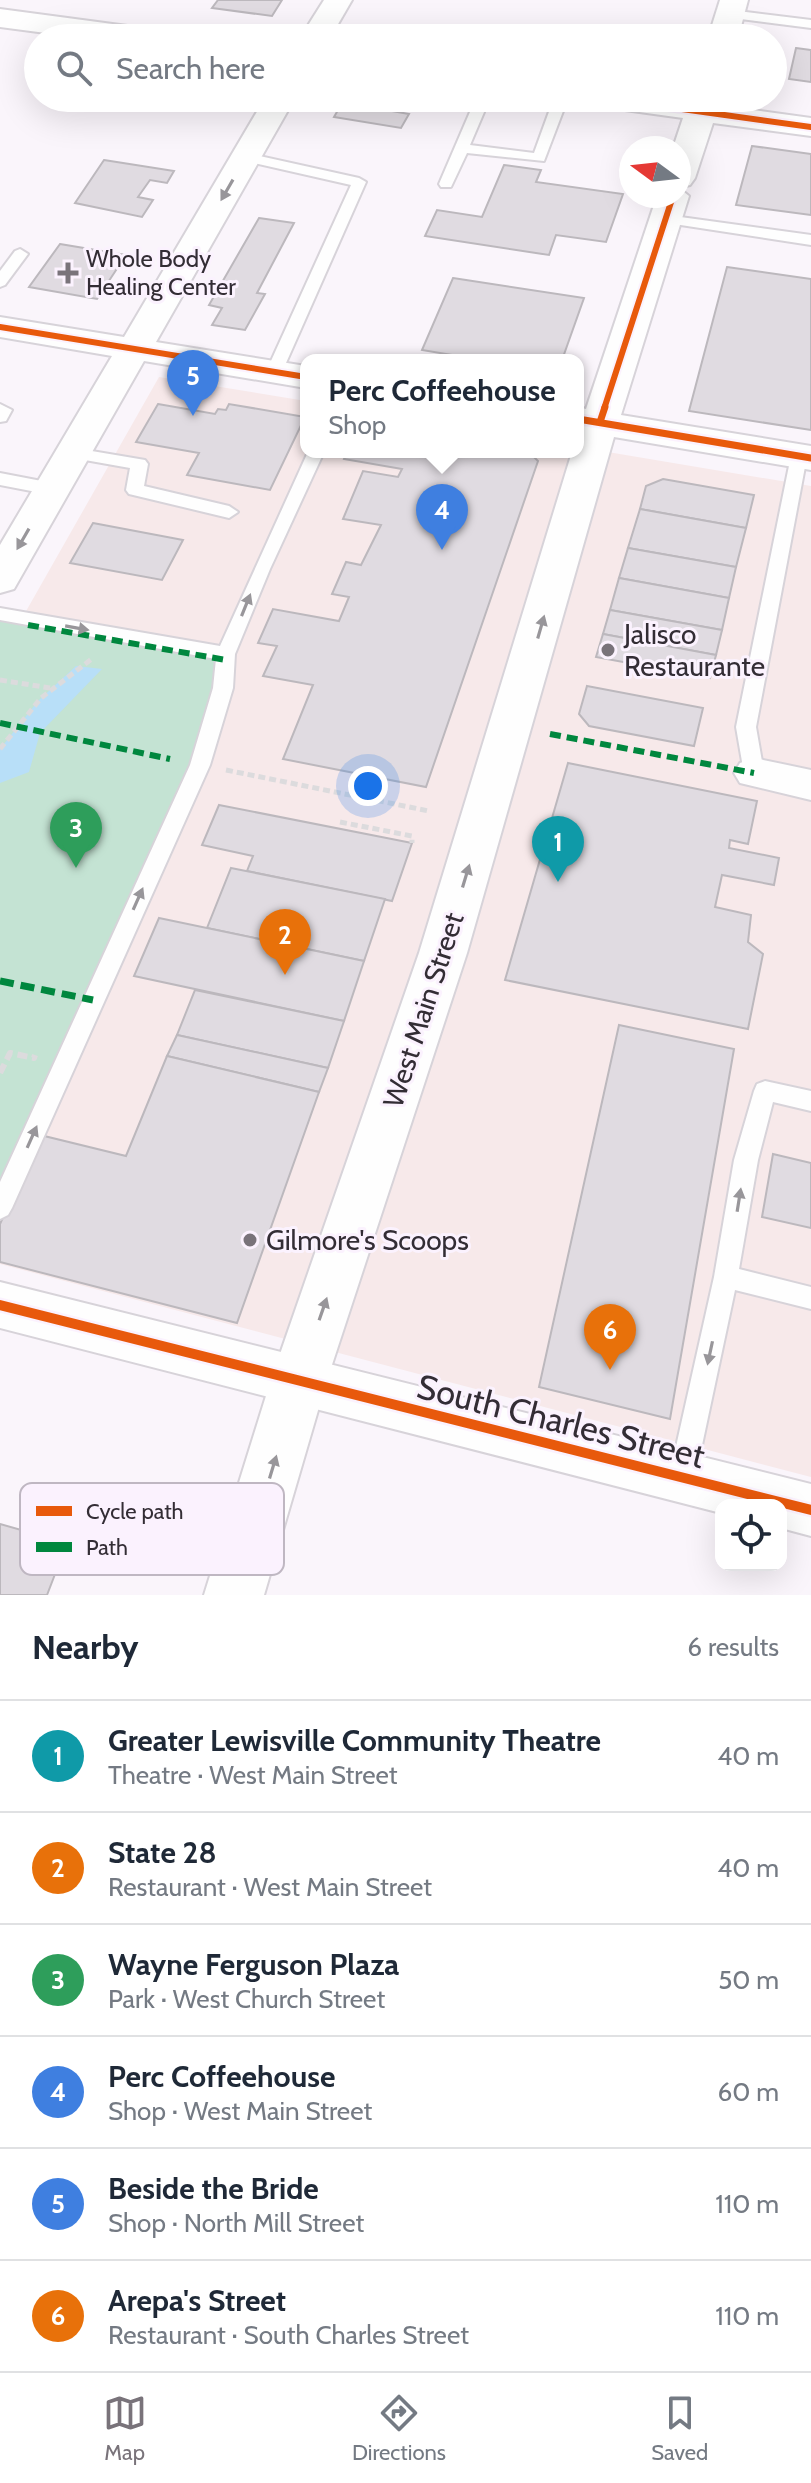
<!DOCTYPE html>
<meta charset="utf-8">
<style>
body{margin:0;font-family:Cabin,sans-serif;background:#f2f2f3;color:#1f2937}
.controls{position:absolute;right:24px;bottom:24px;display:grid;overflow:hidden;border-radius:16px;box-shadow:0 8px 32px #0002}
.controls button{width:72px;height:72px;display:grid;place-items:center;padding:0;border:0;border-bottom:2px solid #e0e1e3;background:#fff;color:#1f2937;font:40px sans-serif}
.compass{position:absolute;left:619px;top:136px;width:72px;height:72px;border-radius:50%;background:#fff;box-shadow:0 8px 32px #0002;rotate:285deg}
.you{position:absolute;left:368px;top:786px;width:28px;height:28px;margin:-20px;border:6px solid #fff;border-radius:50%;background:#1a73e8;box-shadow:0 0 0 12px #1a73e833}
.badge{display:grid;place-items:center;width:52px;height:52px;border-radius:50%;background:#79737a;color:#fff;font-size:26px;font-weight:700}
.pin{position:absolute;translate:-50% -66px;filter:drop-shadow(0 2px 4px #0008)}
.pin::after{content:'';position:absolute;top:42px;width:28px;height:24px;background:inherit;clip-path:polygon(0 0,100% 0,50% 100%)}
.popup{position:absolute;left:300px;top:354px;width:284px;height:104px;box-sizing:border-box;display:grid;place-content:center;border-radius:16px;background:#fff;filter:drop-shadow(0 2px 6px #0005);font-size:26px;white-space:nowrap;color:#747a83}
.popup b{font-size:30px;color:#1f2937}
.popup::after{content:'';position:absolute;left:50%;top:100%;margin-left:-16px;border:16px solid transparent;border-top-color:#fff}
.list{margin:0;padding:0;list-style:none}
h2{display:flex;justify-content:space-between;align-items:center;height:104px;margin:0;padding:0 32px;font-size:34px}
h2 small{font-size:26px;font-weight:400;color:#747a83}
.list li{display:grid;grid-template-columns:52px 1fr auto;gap:24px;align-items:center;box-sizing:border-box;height:112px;padding:0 32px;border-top:2px solid #e0e1e3}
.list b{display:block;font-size:30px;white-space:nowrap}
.list p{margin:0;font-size:26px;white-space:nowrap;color:#747a83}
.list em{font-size:26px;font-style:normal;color:#747a83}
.icon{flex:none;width:44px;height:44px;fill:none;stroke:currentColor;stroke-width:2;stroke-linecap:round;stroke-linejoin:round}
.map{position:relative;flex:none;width:811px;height:1595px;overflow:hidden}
.search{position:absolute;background:#fff;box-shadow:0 8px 32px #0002;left:24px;right:24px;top:24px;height:88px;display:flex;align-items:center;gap:20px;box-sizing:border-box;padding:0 28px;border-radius:44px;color:#747a83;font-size:30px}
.sheet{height:776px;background:#fff}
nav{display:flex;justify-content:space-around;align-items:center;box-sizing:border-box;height:112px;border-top:2px solid #e0e1e3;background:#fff;font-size:22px;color:#747a83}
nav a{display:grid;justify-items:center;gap:4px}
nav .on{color:#79737a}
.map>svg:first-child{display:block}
.commercial{fill:#f7e9ea}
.green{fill:#c4e3d3}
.water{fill:#b8dff8}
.building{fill:#e0dbe1;stroke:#bcb8bd;stroke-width:2}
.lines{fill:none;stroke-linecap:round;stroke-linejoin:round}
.lane-casing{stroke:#d7d3d9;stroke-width:4}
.street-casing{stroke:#d7d3d9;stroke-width:4}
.secondary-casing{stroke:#d7d3d9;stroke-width:4}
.path-far1{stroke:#dcdbdd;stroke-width:5;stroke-dasharray:7 4;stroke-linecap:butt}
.path{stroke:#dcdbdd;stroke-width:6;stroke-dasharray:10 5;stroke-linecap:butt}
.lane{fill:#fefefe;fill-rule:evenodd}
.street{fill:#fefefe;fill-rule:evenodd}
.secondary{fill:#fefefe;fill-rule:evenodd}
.quiet-far1{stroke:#00873e;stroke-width:6;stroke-dasharray:11 6;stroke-linecap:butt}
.quiet{stroke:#00873e;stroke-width:7;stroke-dasharray:14 7;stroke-linecap:butt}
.cycleway-far2-casing{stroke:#fbf2fe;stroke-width:10}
.cycleway-far1-casing{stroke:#fbf2fe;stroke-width:12}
.cycleway-casing{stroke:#fbf2fe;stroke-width:15}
.cycleway-far2{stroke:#e8590c;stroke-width:6}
.cycleway-far1{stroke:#e8590c;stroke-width:7}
.cycleway{stroke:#e8590c;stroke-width:10}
.oneway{fill:#98969a}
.poi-dot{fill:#79737a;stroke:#fbf2fe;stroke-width:3}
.labels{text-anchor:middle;stroke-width:6;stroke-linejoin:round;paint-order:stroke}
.far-poi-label{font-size:24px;fill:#332d35;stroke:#fbf2fe;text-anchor:start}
.poi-label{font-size:28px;fill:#332d35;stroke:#fbf2fe;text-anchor:start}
.street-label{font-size:28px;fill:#332d35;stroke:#fbf2fe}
.near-street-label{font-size:34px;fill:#332d35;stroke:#fbf2fe}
.key{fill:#fbf2fe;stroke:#bfb7c2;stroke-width:2}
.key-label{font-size:22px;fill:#332d35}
</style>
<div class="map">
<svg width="811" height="1595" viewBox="0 0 811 1595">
<rect width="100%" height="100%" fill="#faf5fb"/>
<polygon class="commercial" points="159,377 306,401 306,452 578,452 578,447 811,486 811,1477 0,1264 0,657"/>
<polygon class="green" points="0,614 226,654 223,688 0,1208"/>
<polygon class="water" points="76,666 102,669 40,733 29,772 0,783 0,749 38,701"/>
<g class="building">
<polygon points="218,0 282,0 272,16 212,8"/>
<polygon points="796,48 811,50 811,82 789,79"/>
<polygon points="345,98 379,103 375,108 409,114 401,128 334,117"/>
<polygon points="752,146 811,154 811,215 736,205"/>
<polygon points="104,160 174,171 167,183 150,180 138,197 153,200 142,217 75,203"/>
<polygon points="504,165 541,170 536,182 623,194 606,242 556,235 549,255 425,236 437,210 482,217"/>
<polygon points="259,218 294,223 257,293 265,294 245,330 212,325 222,308 209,305"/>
<polygon points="60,244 126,255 97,299 29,287"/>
<polygon points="727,267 811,279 811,430 689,411"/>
<polygon points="453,278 584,298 562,360 482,360 422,350"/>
<polygon points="158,404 215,414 218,409 226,410 229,404 305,417 270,490 187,475 199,453 136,442"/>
<polygon points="347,452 529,452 538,461 426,787 283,759 313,685 263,676 277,646 258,643 273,609 339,621 349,597 332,594 346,562 361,565 381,525 343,519 363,471 398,477 402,469 344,459"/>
<polygon points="663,479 754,495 746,528 640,509 646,486"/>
<polygon points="640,509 746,528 736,567 628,548"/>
<polygon points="93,523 183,540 162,580 70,563"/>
<polygon points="628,548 736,567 729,598 619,578"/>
<polygon points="619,578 729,598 722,630 610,610"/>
<polygon points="610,610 722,630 716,655 603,634"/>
<polygon points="603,634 716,655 710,678 596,657"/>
<polygon points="587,686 703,708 694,746 589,726 579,714"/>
<polygon points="568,763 757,801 748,844 730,840 729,848 779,858 774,885 722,875 715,907 751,915 748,942 763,954 748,1029 505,980"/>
<polygon points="219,805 412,843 392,901 247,871 253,856 202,845"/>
<polygon points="231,868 385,899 364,961 207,928"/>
<polygon points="159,918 364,961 344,1021 134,976"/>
<polygon points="195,990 344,1021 328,1068 177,1035"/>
<polygon points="619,1025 734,1049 670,1419 539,1387"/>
<polygon points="177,1035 328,1068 319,1092 167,1056"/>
<polygon points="167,1056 319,1092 237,1323 0,1262 0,1224 40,1135 126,1156"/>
<polygon points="773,1154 811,1163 811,1228 762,1217"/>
<polygon points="0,1524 67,1543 47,1595 0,1595"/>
</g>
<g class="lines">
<g class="lane-casing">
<g id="lane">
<polygon points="730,10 811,20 811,28 725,17 725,11"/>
<polygon points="476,98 490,98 470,145 534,153 554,98 568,98 544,161 467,153 451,187 441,187 439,184"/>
<polygon points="246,153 359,178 366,182 282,372 274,377 266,372 351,185 241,160 241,154"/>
<polygon points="666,215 811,235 811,245 661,222 659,219"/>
<polygon points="20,249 28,254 5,285 0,287 0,271 15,251"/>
<polygon points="0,404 12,410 6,421 0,422"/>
<polygon points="74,448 145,460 148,464 144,486 229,506 238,512 229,518 129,494 126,490 130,468 68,457 68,449"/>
<polygon points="799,451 807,456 756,727 764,773 754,780 744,773 736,727 791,456"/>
<polygon points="308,452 324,452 270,569 235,654 233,688 210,765 12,1208 8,1215 0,1219 0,1182 190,765 213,688 216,659 0,620 0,608 220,646"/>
<polygon points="0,473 52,483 61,489 52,495 0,485"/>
<polygon points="765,1081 811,1091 811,1111 773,1102 758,1160 739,1269 811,1287 811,1309 735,1290 695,1478 691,1487 682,1491 673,1487 669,1478 714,1277 734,1160 754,1091 757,1084"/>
</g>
</g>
<g class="street-casing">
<g id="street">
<polygon points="754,758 811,770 811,800 740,783 734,773 740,763"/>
<polygon points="0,1282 811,1484 811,1536 781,1528 781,1505 721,1505 721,1513 0,1328"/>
</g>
</g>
<g class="secondary-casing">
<g id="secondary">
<polygon points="324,0 352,0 330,38 300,38"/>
<polygon points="720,0 748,0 738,38 708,38"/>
<polygon points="0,9 150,29 160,32 165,38 84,38 0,27"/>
<polygon points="265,98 295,98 156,342 306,366 306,388 144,361 14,589 0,593 0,545 112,356 0,337 0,317 124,337"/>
<polygon points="588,98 720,98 718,105 811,118 811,136 713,123 695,178 690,185 679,188 679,148 673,148 683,118 603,107 592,104"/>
<polygon points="679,188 689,196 621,415 811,446 811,470 614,437 467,953 326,1383 264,1595 204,1595 270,1383 419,953 572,452 578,452 578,407 586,409 657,196 679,196"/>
</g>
</g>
<g class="path-far1">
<polyline points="0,680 50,688"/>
<polyline points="0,749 41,698 93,658"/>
<polyline points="226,770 429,811"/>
<polyline points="340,822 412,836 412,843"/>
</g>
<polyline class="path" points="0,1073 10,1053 34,1058 35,1055"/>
<use href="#lane" class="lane"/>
<use href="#street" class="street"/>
<use href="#secondary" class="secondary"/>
<g class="quiet-far1">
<polyline points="28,625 226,660"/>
<polyline points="0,723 170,759"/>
<polyline points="550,734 754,773"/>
</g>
<polyline class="quiet" points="0,981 93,1000"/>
<g class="cycleway-far2-casing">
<g id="cycleway-far2">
<polyline points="603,98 811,127"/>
<polyline points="0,327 306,377"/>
<polyline points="604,409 673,196"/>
</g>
</g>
<g class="cycleway-far1-casing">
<g id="cycleway-far1">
<polyline points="578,419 811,458"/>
<polyline points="600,422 605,407"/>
</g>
</g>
<g class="cycleway-casing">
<polyline id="cycleway" points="0,1305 811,1510"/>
</g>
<use href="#cycleway-far2" class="cycleway-far2"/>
<use href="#cycleway-far1" class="cycleway-far1"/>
<use href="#cycleway" class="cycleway"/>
</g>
<defs><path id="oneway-solid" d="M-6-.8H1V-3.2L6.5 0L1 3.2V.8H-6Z" transform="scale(2)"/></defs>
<g class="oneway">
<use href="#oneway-solid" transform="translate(227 190) rotate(120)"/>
<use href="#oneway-solid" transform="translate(23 539) rotate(120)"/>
<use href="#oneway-solid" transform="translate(246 605) rotate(-68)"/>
<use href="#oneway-solid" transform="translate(541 627) rotate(-74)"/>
<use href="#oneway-solid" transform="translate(77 628) rotate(10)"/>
<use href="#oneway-solid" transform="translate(466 876) rotate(-73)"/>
<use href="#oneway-solid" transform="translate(138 899) rotate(-66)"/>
<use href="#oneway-solid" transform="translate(32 1137) rotate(-66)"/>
<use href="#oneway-solid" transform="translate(739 1200) rotate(-81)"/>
<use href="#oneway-solid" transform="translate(323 1309) rotate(-71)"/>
<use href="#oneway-solid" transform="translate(710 1353) rotate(102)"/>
<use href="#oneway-solid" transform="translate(273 1467) rotate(-73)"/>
</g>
<g class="poi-dot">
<path d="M64 261h8v8h8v8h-8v8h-8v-8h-8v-8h8z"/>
<circle cx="608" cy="650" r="8"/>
<circle cx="250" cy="1240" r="8"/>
</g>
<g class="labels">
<g class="far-poi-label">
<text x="86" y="267">Whole Body<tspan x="86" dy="28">Healing Center</tspan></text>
</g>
<g class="poi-label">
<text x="624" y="644">Jalisco<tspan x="624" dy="32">Restaurante</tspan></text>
<text x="266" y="1250">Gilmore's Scoops</text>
</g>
<g class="street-label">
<text transform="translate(423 1010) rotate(-72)" y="10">West Main Street</text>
</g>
<g class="near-street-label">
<text transform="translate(561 1421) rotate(14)" y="12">South Charles Street</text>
</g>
</g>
<rect x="20" y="1483" width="264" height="92" rx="12" class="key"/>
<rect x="36" y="1506" width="36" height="10" fill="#e8590c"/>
<rect x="36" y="1542" width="36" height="10" fill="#00873e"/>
<g class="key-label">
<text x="86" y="1519">Cycle path</text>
<text x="86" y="1555">Path</text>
</g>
</svg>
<div class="controls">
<button><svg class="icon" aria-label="locate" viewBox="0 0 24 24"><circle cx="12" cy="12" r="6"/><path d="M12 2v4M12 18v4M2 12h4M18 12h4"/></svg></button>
</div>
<svg class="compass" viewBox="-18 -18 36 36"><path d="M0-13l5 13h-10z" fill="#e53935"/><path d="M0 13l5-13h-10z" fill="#747a83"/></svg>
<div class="you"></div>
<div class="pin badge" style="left:558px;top:882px;background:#0f9aa8">1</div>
<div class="pin badge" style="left:285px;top:975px;background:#e8710a">2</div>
<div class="pin badge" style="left:76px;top:868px;background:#2e9e5b">3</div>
<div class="pin badge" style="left:442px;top:550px;background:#3f7fe0">4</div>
<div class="popup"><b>Perc Coffeehouse</b>Shop</div>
<div class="pin badge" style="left:193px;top:416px;background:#3f7fe0">5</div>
<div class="pin badge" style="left:610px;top:1370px;background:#e8710a">6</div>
<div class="search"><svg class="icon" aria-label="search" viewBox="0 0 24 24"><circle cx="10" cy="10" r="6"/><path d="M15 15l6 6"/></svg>Search here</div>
</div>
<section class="sheet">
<h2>Nearby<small>6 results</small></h2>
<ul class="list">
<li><span class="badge" style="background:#0f9aa8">1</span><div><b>Greater Lewisville Community Theatre</b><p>Theatre · West Main Street</p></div><em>40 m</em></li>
<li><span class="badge" style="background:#e8710a">2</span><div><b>State 28</b><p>Restaurant · West Main Street</p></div><em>40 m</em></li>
<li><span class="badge" style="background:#2e9e5b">3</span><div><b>Wayne Ferguson Plaza</b><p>Park · West Church Street</p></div><em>50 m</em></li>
<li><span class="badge" style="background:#3f7fe0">4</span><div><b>Perc Coffeehouse</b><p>Shop · West Main Street</p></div><em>60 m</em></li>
<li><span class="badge" style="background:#3f7fe0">5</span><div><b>Beside the Bride</b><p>Shop · North Mill Street</p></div><em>110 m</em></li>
<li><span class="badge" style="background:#e8710a">6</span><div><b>Arepa's Street</b><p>Restaurant · South Charles Street</p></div><em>110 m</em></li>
</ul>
</section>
<nav>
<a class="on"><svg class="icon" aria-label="map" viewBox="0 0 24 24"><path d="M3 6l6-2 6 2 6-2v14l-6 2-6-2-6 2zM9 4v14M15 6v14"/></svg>Map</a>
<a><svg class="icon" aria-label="directions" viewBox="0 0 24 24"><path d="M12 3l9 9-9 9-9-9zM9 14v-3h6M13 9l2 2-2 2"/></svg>Directions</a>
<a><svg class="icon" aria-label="saved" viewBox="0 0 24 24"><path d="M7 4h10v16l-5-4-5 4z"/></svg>Saved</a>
</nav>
